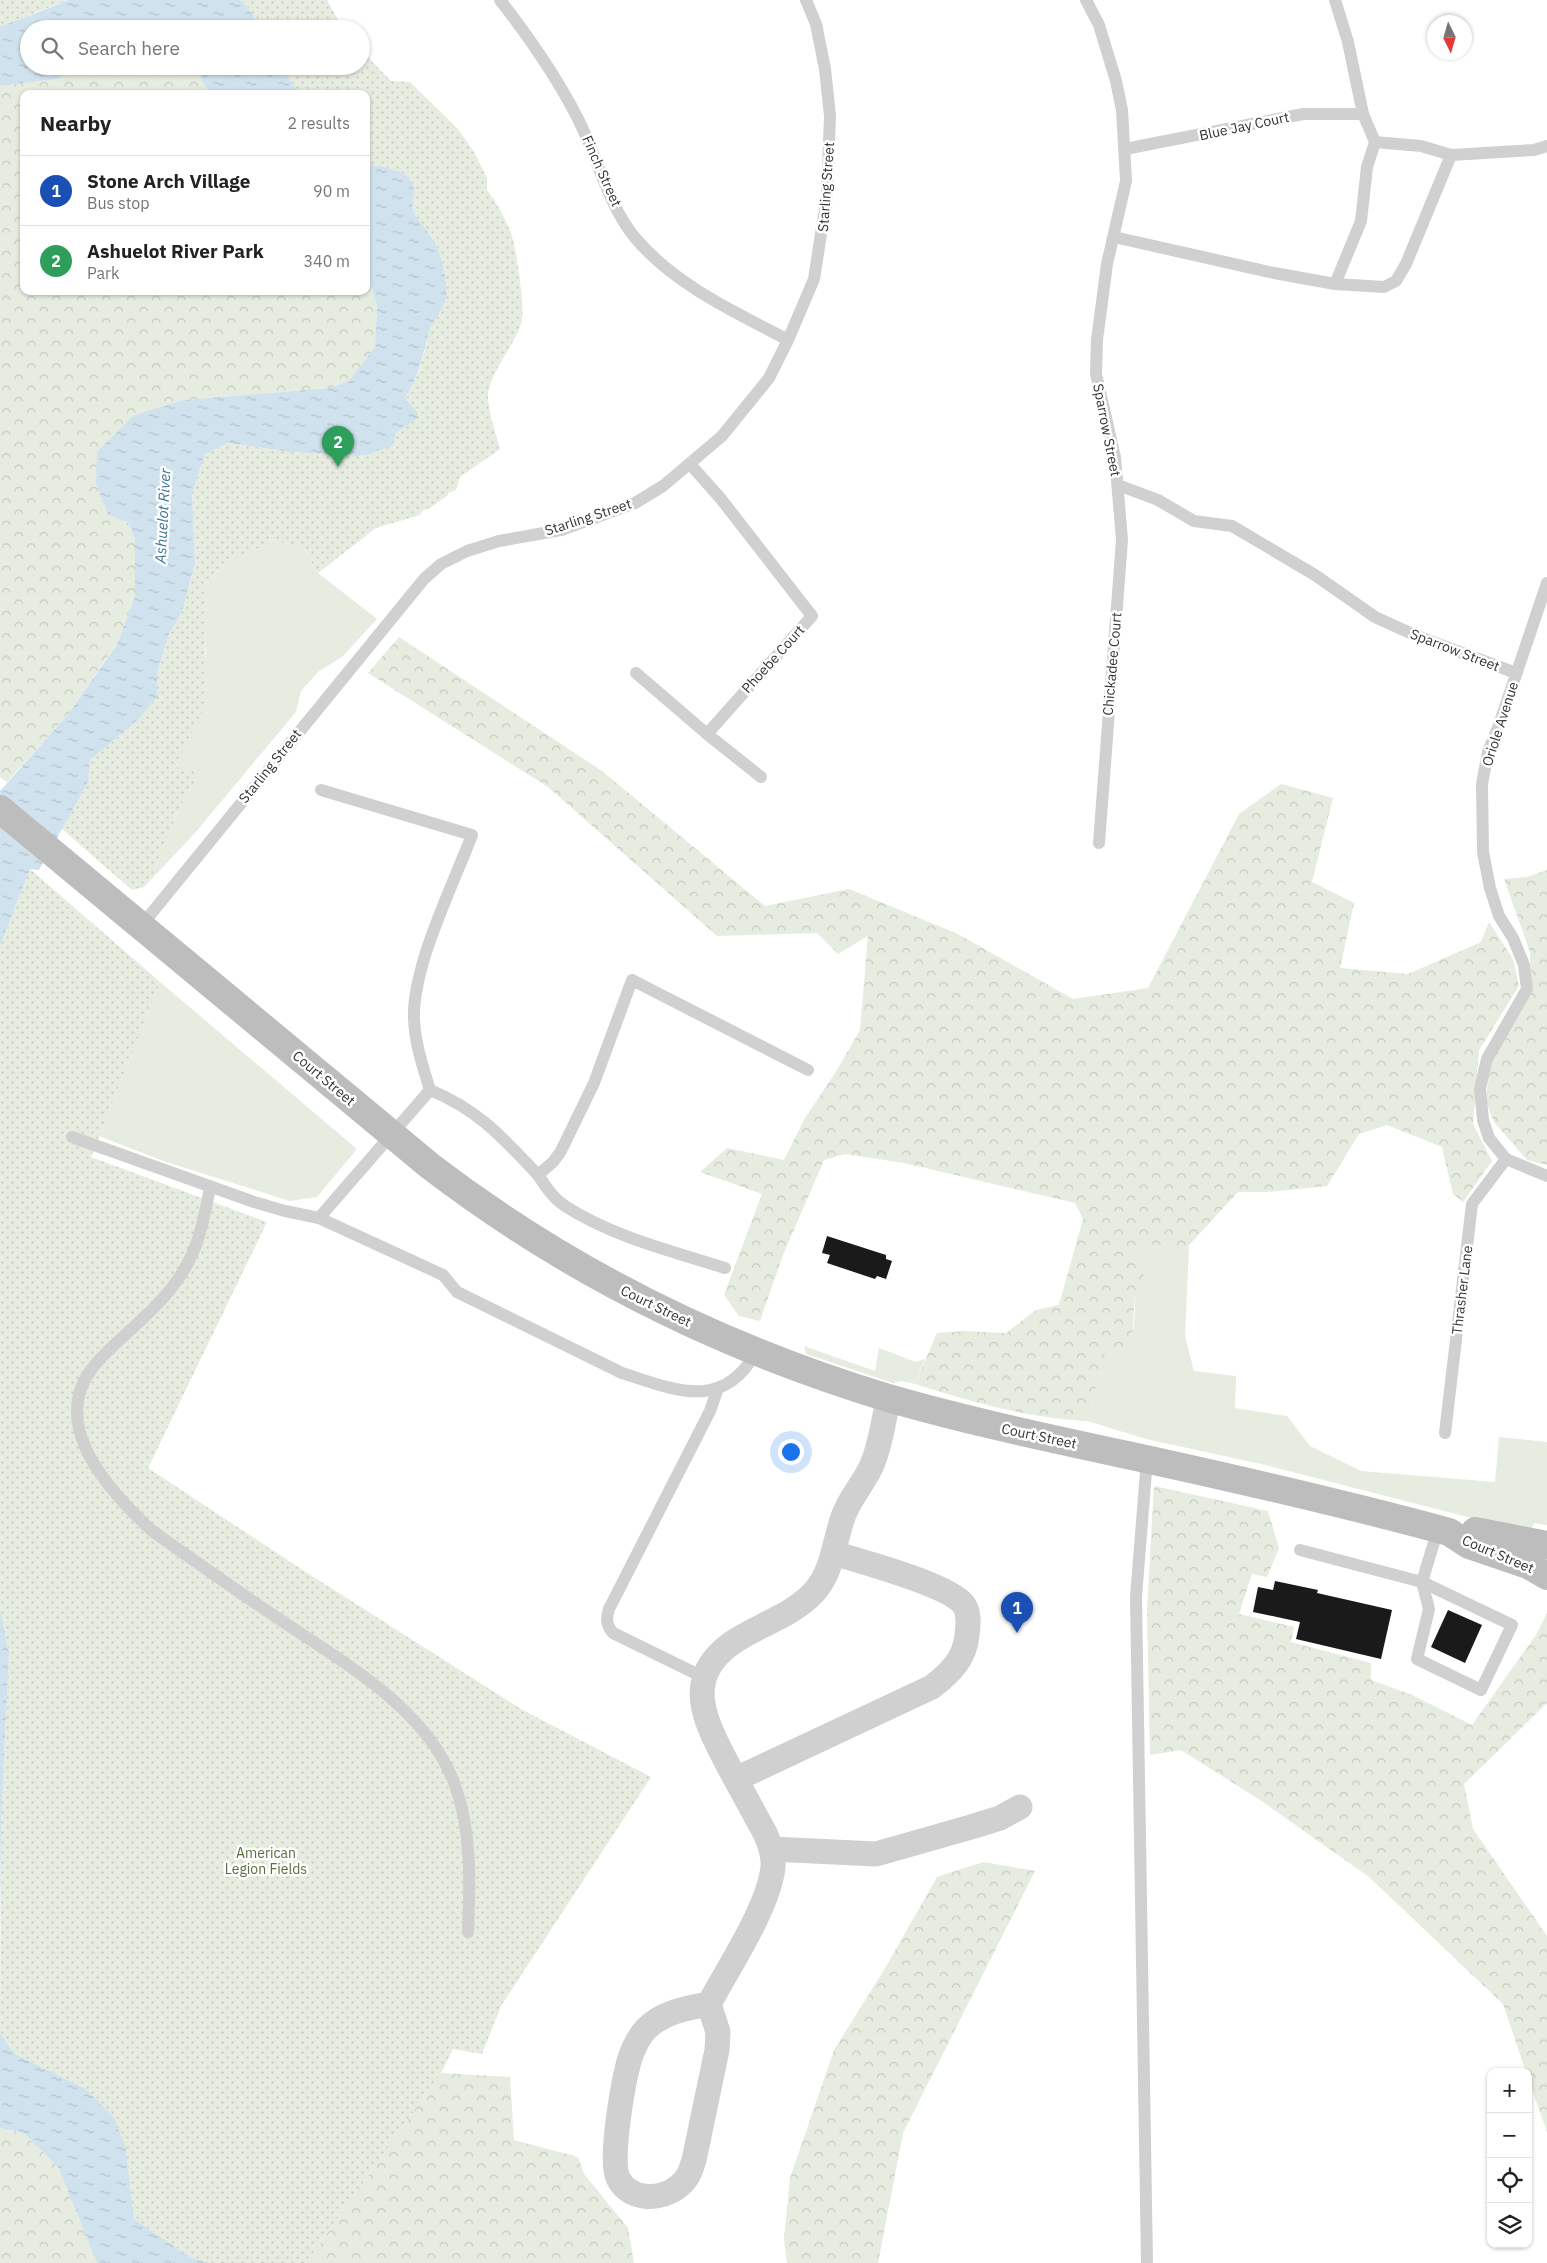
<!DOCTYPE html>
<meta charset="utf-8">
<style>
body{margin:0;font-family:"IBM Plex Sans",sans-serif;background:#f2f2f2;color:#222}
.controls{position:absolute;right:15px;bottom:15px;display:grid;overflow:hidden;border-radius:10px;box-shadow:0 1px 4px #0004}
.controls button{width:45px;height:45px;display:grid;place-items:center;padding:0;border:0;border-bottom:1px solid #e0e0e0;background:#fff;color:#222;font:25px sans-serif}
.compass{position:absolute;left:1427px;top:15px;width:45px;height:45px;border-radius:50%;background:#fff;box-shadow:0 1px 4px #0004;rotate:175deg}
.you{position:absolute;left:790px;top:1451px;width:18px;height:18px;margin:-12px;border:4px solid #fff;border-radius:50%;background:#1a73e8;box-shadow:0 0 0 8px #1a73e833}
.badge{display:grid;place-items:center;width:32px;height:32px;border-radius:50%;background:#e63946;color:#fff;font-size:16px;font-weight:700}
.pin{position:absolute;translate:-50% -41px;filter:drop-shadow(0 1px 2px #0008)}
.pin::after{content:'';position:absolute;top:26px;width:18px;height:15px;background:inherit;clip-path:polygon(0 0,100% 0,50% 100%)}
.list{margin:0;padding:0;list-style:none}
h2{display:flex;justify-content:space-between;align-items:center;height:65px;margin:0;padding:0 20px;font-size:21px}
h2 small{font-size:16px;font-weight:400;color:#767676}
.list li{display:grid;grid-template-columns:32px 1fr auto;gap:15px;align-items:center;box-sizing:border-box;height:70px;padding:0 20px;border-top:1px solid #e0e0e0}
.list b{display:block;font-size:19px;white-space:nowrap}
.list p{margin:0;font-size:16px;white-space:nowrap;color:#767676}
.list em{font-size:16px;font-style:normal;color:#767676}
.icon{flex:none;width:28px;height:28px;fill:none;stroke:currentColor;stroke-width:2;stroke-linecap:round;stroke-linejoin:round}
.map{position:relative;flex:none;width:1547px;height:2263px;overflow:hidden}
.search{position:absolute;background:#fff;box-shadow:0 1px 4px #0004;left:20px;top:20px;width:350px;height:55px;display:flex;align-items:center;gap:12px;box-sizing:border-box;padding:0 18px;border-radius:28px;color:#767676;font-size:19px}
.panel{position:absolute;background:#fff;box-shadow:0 1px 4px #0004;left:20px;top:90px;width:350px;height:205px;border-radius:10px}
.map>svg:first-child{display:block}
.green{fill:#e6ecdf}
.forest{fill:url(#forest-crowns)}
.park{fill:url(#park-dots)}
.water{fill:url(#water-ripples)}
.building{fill:#1a1a1a}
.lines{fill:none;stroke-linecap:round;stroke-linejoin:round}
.service{stroke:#d0d0d0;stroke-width:12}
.minor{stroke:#d0d0d0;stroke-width:25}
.secondary{stroke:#bdbdbd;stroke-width:28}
.labels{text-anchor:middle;stroke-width:5;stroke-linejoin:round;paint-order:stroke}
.street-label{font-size:14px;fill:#333;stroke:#fff}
.park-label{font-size:14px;fill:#56703f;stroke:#fff}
.water-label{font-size:15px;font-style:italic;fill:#3f7597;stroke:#fff}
</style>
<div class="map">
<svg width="1547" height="2263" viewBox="0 0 1547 2263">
<defs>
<pattern id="forest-crowns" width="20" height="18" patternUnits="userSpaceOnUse" patternTransform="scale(1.25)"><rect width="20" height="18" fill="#e6ecdf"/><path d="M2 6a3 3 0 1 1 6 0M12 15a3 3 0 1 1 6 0" fill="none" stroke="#c6cbc0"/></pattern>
<pattern id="park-dots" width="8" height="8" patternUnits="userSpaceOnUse" patternTransform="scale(1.25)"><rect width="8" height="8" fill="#e6ecdf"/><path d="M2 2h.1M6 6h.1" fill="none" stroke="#c6cbc0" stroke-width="1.8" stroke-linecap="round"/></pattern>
<pattern id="water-ripples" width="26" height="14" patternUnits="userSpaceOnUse" patternTransform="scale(1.25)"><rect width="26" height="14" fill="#cfe2ee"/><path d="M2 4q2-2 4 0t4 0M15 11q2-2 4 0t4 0" fill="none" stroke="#b2c2cd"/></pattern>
</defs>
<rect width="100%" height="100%" fill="#fff"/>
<g class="green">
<polygon points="271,541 302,546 318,573 377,619 342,657 319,671 301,691 296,712 195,833 144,887 153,873 178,811 200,772 175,768 183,750 206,654 204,585 228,559 245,556"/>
<polygon points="160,982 357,1149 317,1197 290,1201 166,1162 99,1136"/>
<path d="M1148 1243 1180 1255 1189 1246 1185 1336 1194 1371 1236 1376 1235 1408 1287 1416 1310 1446 1361 1471 1495 1482 1499 1437 1547 1442V1525L1534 1523 1530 1533 1261 1464 1146 1439 1087 1421 1106 1350 1126 1358C1139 1324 1135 1285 1133 1249Z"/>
<polygon points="804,1346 875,1371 879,1348 916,1362 925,1359 915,1384 901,1381 893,1383 806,1354"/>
</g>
<g class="forest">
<polygon points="74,66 193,66 210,94 24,94 24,291 366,291 366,270 377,306 375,347 349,381 330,388 183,400 134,415 96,484 108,515 128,522 135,539 135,596 117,643 69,713 7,782 0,777 0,86 58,79"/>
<path d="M399 637 602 771 765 906 849 889 958 934 1073 999 1148 988 1239 814 1281 784 1333 798 1312 882 1354 903 1340 968 1408 974 1481 942 1489 922 1513 959 1519 986 1479 1050 1473 1124 1492 1161 1463 1202 1453 1194 1442 1147 1387 1125 1359 1134 1327 1186 1268 1192H1238L1180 1255 1148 1243 1133 1249 1149 1287 1135 1294 1132 1342 1126 1358 1106 1350 1087 1421C1028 1418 971 1402 915 1384L937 1333 963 1331 1006 1333 1036 1310 1059 1305 1083 1219 1075 1203 904 1163 845 1154 824 1160 783 1255 760 1321 739 1316 724 1295 762 1194 700 1172 727 1148 784 1160 805 1118 837 1070 860 1030 868 936 838 954 817 933 717 936 548 787 368 673Z"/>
<polygon points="1547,870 1547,1165 1527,1160 1494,1122 1485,1100 1493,1058 1531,992 1530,952 1504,879 1527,877"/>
<polygon points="1154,1486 1268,1511 1279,1548 1267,1577 1252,1574 1239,1614 1294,1627 1291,1642 1371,1663 1371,1680 1412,1695 1472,1725 1536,1635 1547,1613 1547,1703 1464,1784 1473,1829 1547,1936 1547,2132 1528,2078 1528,2072 1526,2072 1503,2004 1369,1877 1260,1800 1181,1750 1150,1755 1147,1610"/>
<polygon points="983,1862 1035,1871 903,2133 878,2263 787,2263 784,2239 790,2178 834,2050 884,1970 937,1877"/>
<polygon points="441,2073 510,2077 514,2140 578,2157 584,2174 628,2228 634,2263 306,2263"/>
<polygon points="0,2128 24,2133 58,2167 97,2263 0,2263"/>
</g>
<g class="park">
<polygon points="0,0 69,0 36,12 3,28 0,27"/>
<polygon points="240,0 327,0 343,29 261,29 246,5"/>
<path d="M361 50 391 81 410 82 458 129 474 152 487 178V190C497 203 505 218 511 233 516 247 526 311 521 324 514 346 488 376 488 396 488 413 496 433 500 449L460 477 456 490 448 493V495L430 508 422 511 420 515 376 528 318 573 302 546 271 541 245 556 228 559 204 585 206 617 204 709 175 767 200 772 178 811 153 873 144 887 132 890 61 828 88 782 90 760 137 721 157 697V674L169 634 182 612 195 563 192 493 205 454 228 443 291 452 358 456 367 455 393 445 396 433 417 418 406 396C419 376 424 355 429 332 432 321 442 312 445 302 450 287 441 252 433 239 427 230 419 223 415 214 410 205 415 198 414 188 411 169 382 167 366 164V94H299L281 66H361Z"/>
<polygon points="30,869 160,982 91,1157 267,1222 148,1468 301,1569 521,1709 651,1777 501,2006 482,2054 453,2049 441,2073 306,2263 209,2263 190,2257 134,2219 126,2149 86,2089 15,2054 0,2033 1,1824 9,1653 0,1608 0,946"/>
</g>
<g class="water">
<polygon points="69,0 240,0 246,5 261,29 29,29 29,66 74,66 58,79 0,86 0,27"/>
<polygon points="193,66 281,66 299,94 210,94"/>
<path d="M366 164C382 167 411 169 414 188 415 198 410 205 415 214 419 223 427 230 433 239 441 252 450 287 445 302 442 312 432 321 429 332 423 355 419 376 406 396L407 400 417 412 418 418 396 433 393 445 367 455 358 456 291 452 228 443 205 454 192 493 195 563 182 612 169 634 157 674V697L137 721 90 760 88 782 39 870 30 869 0 946V791L69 713 117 644 135 596V539L128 522 108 515 96 484 97 452 134 415 183 400 330 388 349 381 375 347 377 306 366 270Z"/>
<polygon points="0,1608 9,1653 1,1824 0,1935"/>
<polygon points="0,2033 15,2054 86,2089 114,2118 126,2149 134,2219 190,2257 209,2263 97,2263 58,2167 24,2133 0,2128"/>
</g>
<g class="building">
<polygon points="827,1236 886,1255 886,1259 892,1261 886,1279 877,1276 875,1279 827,1263 830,1255 822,1253"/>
<polygon points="1275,1581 1318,1590 1317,1593 1392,1610 1381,1659 1296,1639 1300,1622 1253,1612 1258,1587 1273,1590"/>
<polygon points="1448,1610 1482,1625 1465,1663 1431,1647"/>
</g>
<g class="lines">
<g class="service">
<path d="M500 0C528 36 556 76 577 117 598 157 607 205 637 240 677 286 735 312 788 340"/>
<polyline points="1086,0 1099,25 1116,81 1122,110 1126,181 1107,264 1097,340 1096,374 1115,457 1122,540 1099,843"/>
<polyline points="1335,0 1348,42 1363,114"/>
<polyline points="1125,149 1303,114 1363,114 1375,142 1421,146 1451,155 1534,150 1547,146"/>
<polyline points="1114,237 1274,273 1335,284 1361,221 1367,167 1375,142"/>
<polyline points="1335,284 1384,287 1396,281 1406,264 1451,155"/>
<polyline points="1118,485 1158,500 1194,521 1232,526 1315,575 1375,617 1419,637 1516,673"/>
<polyline points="1547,583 1499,725 1488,752 1482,784 1483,852 1490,888 1499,916 1513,938 1524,965 1527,989 1487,1059 1480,1089 1483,1120 1489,1138 1506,1159 1547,1176"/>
<polyline points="636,673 707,734 812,616 721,499 690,464"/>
<polyline points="707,734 761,777"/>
<path d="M321 790 472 835C453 885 412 967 414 1019 415 1044 423 1067 430 1090 479 1110 503 1138 538 1175L553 1162 561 1151 594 1083 632 980 808 1070"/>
<polyline points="141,926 424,579 441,564 467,551 499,541 561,530 635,503 663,486 722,436 769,378 788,340 814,279 827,196 830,116 825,69 816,24 806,0"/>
<path d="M72 1137 254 1202 285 1211 319 1218 443 1275 457 1292 622 1373C675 1390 723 1412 756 1352"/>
<path d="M538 1175C546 1187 553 1198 565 1206 613 1237 672 1251 725 1268"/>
<path d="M210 1188C204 1218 199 1247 182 1273 162 1306 128 1330 101 1358 42 1418 105 1487 151 1530 193 1560 236 1590 279 1619 344 1663 427 1708 455 1785 472 1832 470 1883 468 1932"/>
<polyline points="319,1218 430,1090"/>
<polyline points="1445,1433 1472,1204 1506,1159"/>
<polyline points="1300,1550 1422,1582 1438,1529"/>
<polygon points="1422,1582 1512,1625 1481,1690 1417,1659 1429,1609"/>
<path d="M705 1678 613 1633C606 1625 606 1619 609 1609L710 1411 718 1388"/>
<polyline points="1147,2263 1136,1597 1147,1459"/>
</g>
<g class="minor">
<path d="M736 1779 932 1687C950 1673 965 1659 967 1635 968 1626 970 1614 964 1605 949 1584 861 1562 834 1553"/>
<polyline points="771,1849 876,1854 971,1827 1000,1818 1020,1807"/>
<path d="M709 2004C687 2008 663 2012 646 2029 639 2036 635 2045 631 2055 624 2076 609 2160 618 2178 629 2201 661 2201 679 2186 688 2179 691 2170 694 2160L717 2050 718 2032 709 2004C728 1968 769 1907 773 1867 774 1855 770 1844 765 1833 753 1811 741 1789 729 1767 706 1723 681 1679 732 1643 758 1625 794 1615 815 1591 833 1570 834 1542 843 1517 849 1499 863 1484 871 1467 881 1446 883 1420 889 1398"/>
</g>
<g class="secondary">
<path d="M0 809 430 1166C567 1271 723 1348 888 1398 975 1423 1062 1441 1150 1460 1250 1482 1350 1505 1449 1532L1469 1545 1528 1565 1547 1576"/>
<polyline points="1475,1531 1547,1545"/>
</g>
</g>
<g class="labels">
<g class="street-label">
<text transform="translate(1244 126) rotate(-12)" y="5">Blue Jay Court</text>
<text transform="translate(602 171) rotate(66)" y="5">Finch Street</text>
<text transform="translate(826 187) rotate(-86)" y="5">Starling Street</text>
<text transform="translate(1107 430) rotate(79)" y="5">Sparrow Street</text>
<text transform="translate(588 517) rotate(-18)" y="5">Starling Street</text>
<text transform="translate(1455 650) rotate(21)" y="5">Sparrow Street</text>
<text transform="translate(773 659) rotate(-48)" y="5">Phoebe Court</text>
<text transform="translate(1112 664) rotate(-85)" y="5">Chickadee Court</text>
<text transform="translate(1500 724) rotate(-72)" y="5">Oriole Avenue</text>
<text transform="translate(270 766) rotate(-51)" y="5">Starling Street</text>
<text transform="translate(324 1078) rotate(40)" y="5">Court Street</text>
<text transform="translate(1462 1290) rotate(-83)" y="5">Thrasher Lane</text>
<text transform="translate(656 1306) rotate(26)" y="5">Court Street</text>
<text transform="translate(1039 1436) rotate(12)" y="5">Court Street</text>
<text transform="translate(1498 1554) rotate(23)" y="5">Court Street</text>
</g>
<g class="park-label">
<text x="266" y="1858">American<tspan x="266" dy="16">Legion Fields</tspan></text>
</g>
<g class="water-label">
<text transform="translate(163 516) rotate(-87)" y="5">Ashuelot River</text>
</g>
</g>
</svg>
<div class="controls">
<button>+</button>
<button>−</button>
<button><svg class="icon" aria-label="locate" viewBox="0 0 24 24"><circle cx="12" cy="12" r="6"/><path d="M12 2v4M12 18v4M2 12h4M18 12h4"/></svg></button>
<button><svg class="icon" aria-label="layers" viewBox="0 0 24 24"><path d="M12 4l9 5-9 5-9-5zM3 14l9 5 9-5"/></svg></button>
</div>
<svg class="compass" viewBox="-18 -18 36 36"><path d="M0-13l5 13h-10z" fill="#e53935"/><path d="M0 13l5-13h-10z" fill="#767676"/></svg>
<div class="you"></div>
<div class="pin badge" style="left:1017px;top:1633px;background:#1a4fb4">1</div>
<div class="pin badge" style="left:338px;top:467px;background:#2e9e5b">2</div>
<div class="search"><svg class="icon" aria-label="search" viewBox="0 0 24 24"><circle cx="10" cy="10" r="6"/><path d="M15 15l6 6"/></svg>Search here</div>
<section class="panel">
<h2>Nearby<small>2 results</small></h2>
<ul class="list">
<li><span class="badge" style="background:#1a4fb4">1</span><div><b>Stone Arch Village</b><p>Bus stop</p></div><em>90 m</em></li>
<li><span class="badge" style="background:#2e9e5b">2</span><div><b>Ashuelot River Park</b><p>Park</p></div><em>340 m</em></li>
</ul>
</section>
</div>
